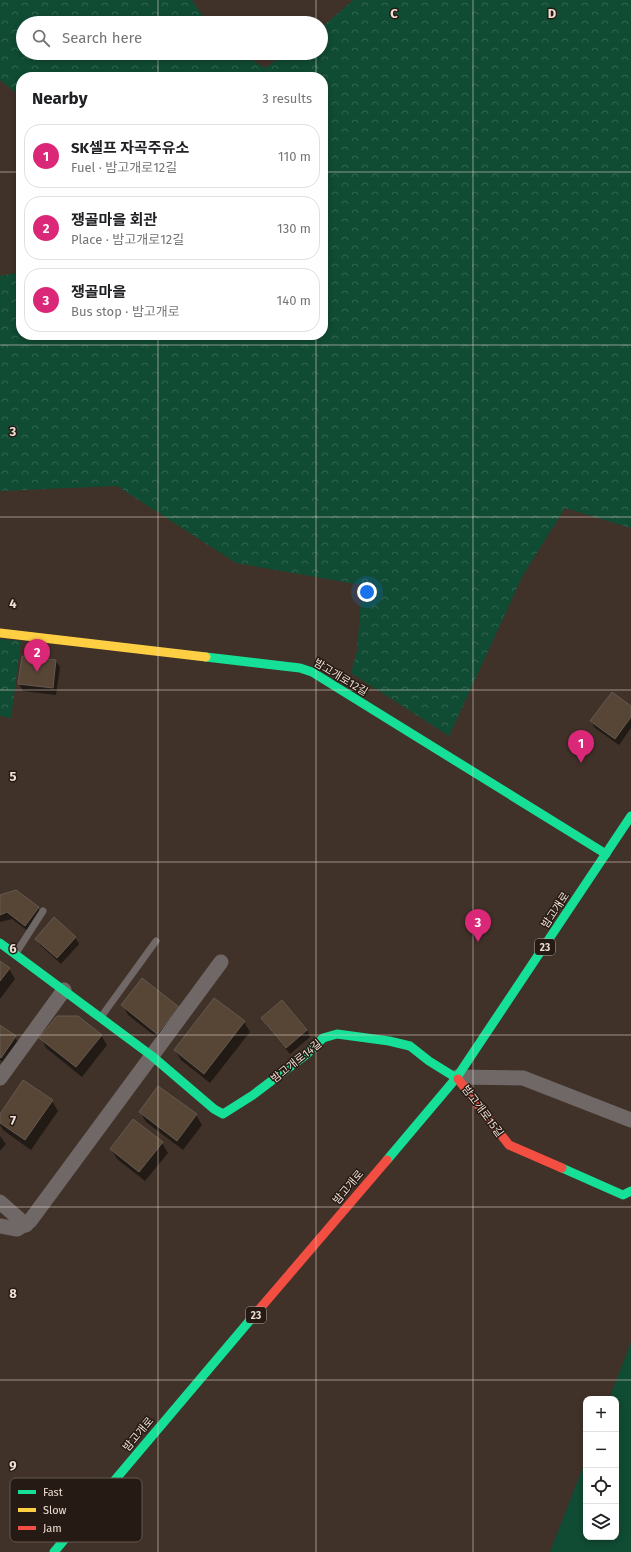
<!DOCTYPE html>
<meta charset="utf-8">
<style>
body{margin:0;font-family:"Fira Sans","Noto Sans KR",sans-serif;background:#f6f6f6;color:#202124}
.controls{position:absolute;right:12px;bottom:12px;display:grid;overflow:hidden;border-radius:8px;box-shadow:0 2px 6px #0003}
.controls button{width:36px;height:36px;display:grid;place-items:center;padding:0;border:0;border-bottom:1px solid #e0e0e0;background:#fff;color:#202124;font:20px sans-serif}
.you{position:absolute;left:367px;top:592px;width:14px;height:14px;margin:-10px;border:3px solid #fff;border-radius:50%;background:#1a73e8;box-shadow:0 0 0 6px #1a73e833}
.badge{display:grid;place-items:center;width:26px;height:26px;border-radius:50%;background:#db2777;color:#fff;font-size:13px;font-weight:700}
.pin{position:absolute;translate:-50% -33px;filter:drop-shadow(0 1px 2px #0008)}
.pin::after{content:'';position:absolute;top:21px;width:14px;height:12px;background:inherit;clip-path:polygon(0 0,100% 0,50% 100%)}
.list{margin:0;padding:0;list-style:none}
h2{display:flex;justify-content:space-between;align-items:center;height:52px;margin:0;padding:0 16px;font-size:17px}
h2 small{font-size:13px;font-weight:400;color:#757577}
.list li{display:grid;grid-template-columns:26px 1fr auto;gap:12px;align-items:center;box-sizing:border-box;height:64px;margin:0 8px 8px;padding:0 8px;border:1px solid #e0e0e0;border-radius:16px}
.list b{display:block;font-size:15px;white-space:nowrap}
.list p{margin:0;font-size:13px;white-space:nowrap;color:#757577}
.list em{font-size:13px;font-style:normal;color:#757577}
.icon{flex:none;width:22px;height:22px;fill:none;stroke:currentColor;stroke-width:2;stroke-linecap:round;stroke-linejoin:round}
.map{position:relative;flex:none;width:631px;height:1552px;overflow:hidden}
.search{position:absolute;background:#fff;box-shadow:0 2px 6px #0003;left:16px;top:16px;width:312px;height:44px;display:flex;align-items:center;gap:10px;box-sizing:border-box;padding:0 14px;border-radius:22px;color:#757577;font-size:15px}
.panel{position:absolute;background:#fff;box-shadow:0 2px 6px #0003;left:16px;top:72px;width:312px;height:268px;border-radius:16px}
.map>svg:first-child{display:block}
.green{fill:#104b33}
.forest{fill:url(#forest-crowns)}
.shadow{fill:#0007}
.building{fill:#574636;stroke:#645950}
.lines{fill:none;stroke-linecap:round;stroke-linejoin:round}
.lane{stroke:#706866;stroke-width:7}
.street{stroke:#706866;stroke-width:15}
.fast{stroke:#16e098;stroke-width:9}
.slow{stroke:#ffcf43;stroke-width:9}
.jam{stroke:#f24e42;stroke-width:9}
.grid{fill:none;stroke:#efded4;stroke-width:1;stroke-opacity:0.55}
.labels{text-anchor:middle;stroke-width:3;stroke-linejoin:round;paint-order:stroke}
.shield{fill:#261b14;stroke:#b3a49a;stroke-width:1}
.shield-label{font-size:10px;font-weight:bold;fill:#efded4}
.street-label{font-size:11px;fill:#efded4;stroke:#261b14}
.key{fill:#261b14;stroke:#62564e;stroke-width:1}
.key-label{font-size:11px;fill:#efded4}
.grid-label{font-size:13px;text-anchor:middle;font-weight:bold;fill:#efded4;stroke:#261b14;stroke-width:3;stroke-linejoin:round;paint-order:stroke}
</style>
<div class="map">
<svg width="631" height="1552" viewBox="0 0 631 1552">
<defs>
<pattern id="forest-crowns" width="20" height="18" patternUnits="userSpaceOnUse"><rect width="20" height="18" fill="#104b33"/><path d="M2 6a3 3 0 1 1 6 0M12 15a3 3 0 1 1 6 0" fill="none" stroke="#336450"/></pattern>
</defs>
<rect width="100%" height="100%" fill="#403229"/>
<polygon class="green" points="631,1342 631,1552 550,1552 586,1459 586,1537 616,1537 616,1399 609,1399"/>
<g class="forest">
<polygon points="0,0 192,0 208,23 23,23 23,53 241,53 265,68 286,53 321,53 321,28 353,0 631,0 631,528 565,508 523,575 449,736 351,673 357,651 362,585 236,563 117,486 0,491 0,276 21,272 21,335 323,335 323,77 21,77 21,97 0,80"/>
<polygon points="0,639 21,641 11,718 0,716"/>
</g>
<g class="shadow">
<polygon points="56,661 60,667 56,695 23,691 19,684"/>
<polygon points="631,707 631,728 619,745 595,728 591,722"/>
<polygon points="0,896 38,908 42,914 29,932 12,919 0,922"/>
<polygon points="75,937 79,944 61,964 40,945 36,939"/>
<polygon points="0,962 9,969 15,979 0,999"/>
<polygon points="123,1005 178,1008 164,1043 128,1015"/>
<polygon points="262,1018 307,1030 310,1037 290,1054 266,1025"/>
<polygon points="244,1022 250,1032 210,1083 181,1060 175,1050"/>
<polygon points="0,1026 15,1037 19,1044 5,1064 0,1060"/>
<polygon points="101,1035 107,1045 82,1077 46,1048 41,1038"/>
<polygon points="52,1101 58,1111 31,1150 3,1130 0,1125 0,1115"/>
<polygon points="140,1112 196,1115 202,1125 183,1150 146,1122"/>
<polygon points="0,1136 6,1144 0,1151"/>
<polygon points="162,1143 168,1153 145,1181 117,1159 111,1149"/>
</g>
<g class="building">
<polygon points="22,656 56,660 53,688 18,684"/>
<polygon points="612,692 631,706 631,717 615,739 590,721"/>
<polygon points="16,890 39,907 25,926 7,912 0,915 0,895"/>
<polygon points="54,917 76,937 57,958 35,939"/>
<polygon points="0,961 10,968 0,981"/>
<polygon points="142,978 179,1007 157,1034 121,1005"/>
<polygon points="214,998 245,1021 204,1074 174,1050"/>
<polygon points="282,1000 307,1030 286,1048 261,1018"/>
<polygon points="57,1016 78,1016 102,1035 76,1067 39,1038"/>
<polygon points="0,1025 16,1036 1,1058 0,1057"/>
<polygon points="23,1080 53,1100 25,1140 0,1123 0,1114"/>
<polygon points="158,1086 197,1114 177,1141 139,1112"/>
<polygon points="133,1119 163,1142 139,1172 110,1149"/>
</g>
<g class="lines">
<g class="lane">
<polyline points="16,953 43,911"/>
<polyline points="101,1017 156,941"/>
</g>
<g class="street">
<polyline points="457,1077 523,1078 631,1120"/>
<polyline points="0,1078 64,990"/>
<polyline points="0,1202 26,1225"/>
<polyline points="0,1226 17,1229 30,1221 221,962"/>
</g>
<g class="fast">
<polyline points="206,657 300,668 312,672 606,854"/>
<polyline points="0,943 152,1056 214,1109 223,1114 253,1095 307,1054 323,1038 337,1034 389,1041 410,1046 429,1061 458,1079"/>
<polyline points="387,1160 457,1077 631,816"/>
<polyline points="562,1168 623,1195 631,1191"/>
<polyline points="54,1552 251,1319"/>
</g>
<polyline class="slow" points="0,633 206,657"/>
<g class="jam">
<polyline points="458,1079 509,1145 562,1168"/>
<polyline points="251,1319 387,1160"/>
</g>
</g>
<path class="grid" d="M158 0V23M316 0V23M473 0V1552M158 53V77M316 53V77M0 172H21M323 172H631M158 335V1552M316 335V1552M0 345H631M0 517H631M0 690H631M0 862H631M0 1035H631M0 1207H631M0 1380H631"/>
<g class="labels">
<g class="shield">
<rect x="535" y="939" width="20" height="16" rx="3"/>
<rect x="246" y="1307" width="20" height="16" rx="3"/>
</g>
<g class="shield-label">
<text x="545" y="951">23</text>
<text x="256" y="1319">23</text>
</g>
<g class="street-label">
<text transform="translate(341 677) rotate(31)" y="4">밤고개로12길</text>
<text transform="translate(555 910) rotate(-56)" y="4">밤고개로</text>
<text transform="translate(296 1061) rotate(-39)" y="4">밤고개로14길</text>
<text transform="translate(483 1111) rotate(53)" y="4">밤고개로15길</text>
<text transform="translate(348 1187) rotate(-50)" y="4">밤고개로</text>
<text transform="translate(138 1434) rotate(-50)" y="4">밤고개로</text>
</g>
</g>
<rect x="10" y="1478" width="132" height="64" rx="6" class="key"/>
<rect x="18" y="1490" width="18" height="4" fill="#16e098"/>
<rect x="18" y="1508" width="18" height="4" fill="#ffcf43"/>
<rect x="18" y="1526" width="18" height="4" fill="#f24e42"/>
<g class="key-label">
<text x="43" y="1496">Fast</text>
<text x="43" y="1514">Slow</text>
<text x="43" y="1532">Jam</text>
</g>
<g class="grid-label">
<text x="394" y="18">C</text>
<text x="552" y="18">D</text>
<text x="13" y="436">3</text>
<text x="13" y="608">4</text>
<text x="13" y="781">5</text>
<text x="13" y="953">6</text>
<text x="13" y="1125">7</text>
<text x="13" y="1298">8</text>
<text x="13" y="1470">9</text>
</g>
</svg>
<div class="controls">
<button>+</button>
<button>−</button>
<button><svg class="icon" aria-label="locate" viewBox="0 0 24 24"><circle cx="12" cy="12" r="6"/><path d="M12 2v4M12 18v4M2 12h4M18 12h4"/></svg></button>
<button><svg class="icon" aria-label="layers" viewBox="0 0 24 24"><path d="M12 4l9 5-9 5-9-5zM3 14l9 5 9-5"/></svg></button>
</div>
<div class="you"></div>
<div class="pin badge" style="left:581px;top:763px">1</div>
<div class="pin badge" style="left:37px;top:672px">2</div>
<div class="pin badge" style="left:478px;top:942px">3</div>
<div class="search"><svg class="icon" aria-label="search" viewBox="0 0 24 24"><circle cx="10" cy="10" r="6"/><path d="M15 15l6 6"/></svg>Search here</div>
<section class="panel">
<h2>Nearby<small>3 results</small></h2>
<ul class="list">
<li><span class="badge">1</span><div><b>SK셀프 자곡주유소</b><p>Fuel · 밤고개로12길</p></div><em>110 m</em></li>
<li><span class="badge">2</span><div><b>쟁골마을 회관</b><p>Place · 밤고개로12길</p></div><em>130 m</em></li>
<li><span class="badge">3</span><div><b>쟁골마을</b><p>Bus stop · 밤고개로</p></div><em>140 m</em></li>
</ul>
</section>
</div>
